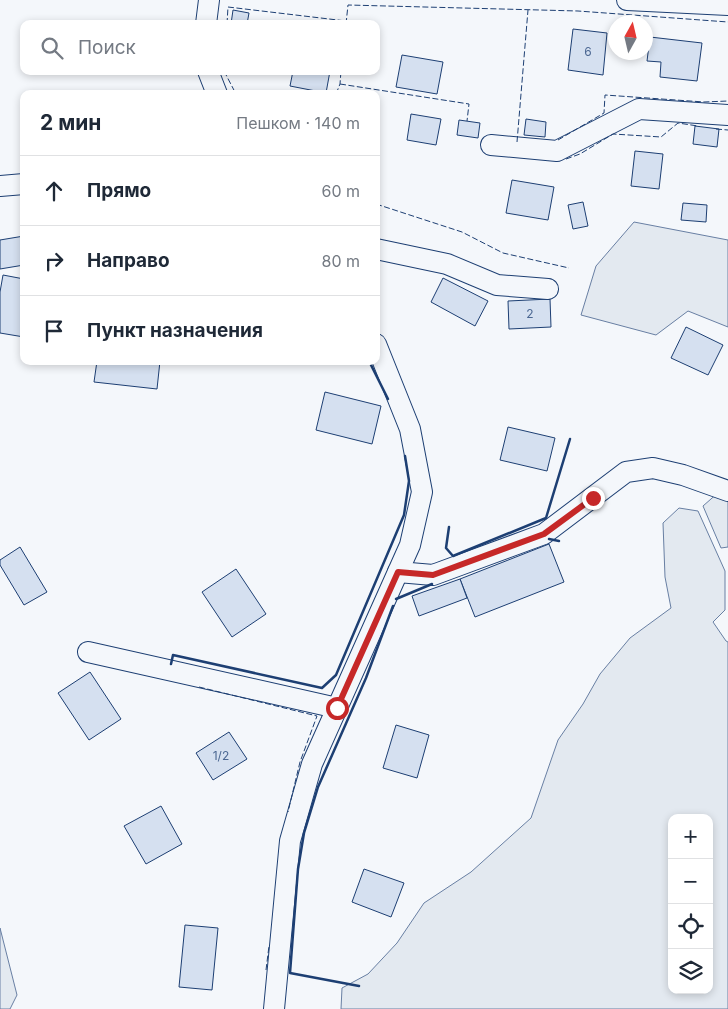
<!DOCTYPE html>
<html lang="ru">
<meta charset="utf-8">
<style>
body{margin:0;font-family:Inter,sans-serif;background:#f6f6f7;color:#1f2937}
.controls{position:absolute;right:15px;bottom:15px;display:grid;overflow:hidden;border-radius:10px;box-shadow:0 2px 8px #0003}
.controls button{width:45px;height:45px;display:grid;place-items:center;padding:0;border:0;border-bottom:1px solid #e0e1e3;background:#fff;color:#1f2937;font:25px sans-serif}
.compass{position:absolute;left:608px;top:15px;width:45px;height:45px;border-radius:50%;background:#fff;box-shadow:0 2px 8px #0003;rotate:8deg}
.stop{position:absolute;width:15px;height:15px;margin:-11px;border:4px solid #c62828;border-radius:50%;background:#fff}
.stop.end{background:#c62828;border-color:#fff;box-shadow:0 1px 5px #0008}
.list{margin:0;padding:0;list-style:none}
h2{display:flex;justify-content:space-between;align-items:center;height:65px;margin:0;padding:0 20px;font-size:21px}
h2 small{font-size:16px;font-weight:400;color:#747a83}
.list li{display:grid;grid-template-columns:32px 1fr auto;gap:15px;align-items:center;box-sizing:border-box;height:70px;padding:0 20px;border-top:1px solid #e0e1e3}
.list b{display:block;font-size:19px;white-space:nowrap}
.list em{font-size:16px;font-style:normal;color:#747a83}
.icon{flex:none;width:28px;height:28px;fill:none;stroke:currentColor;stroke-width:2;stroke-linecap:round;stroke-linejoin:round}
.map{position:relative;flex:none;width:728px;height:1009px;overflow:hidden}
.search{position:absolute;background:#fff;box-shadow:0 2px 8px #0003;left:20px;top:20px;width:360px;height:55px;display:flex;align-items:center;gap:12px;box-sizing:border-box;padding:0 18px;border-radius:10px;color:#747a83;font-size:19px}
.panel{position:absolute;background:#fff;box-shadow:0 2px 8px #0003;left:20px;top:90px;width:360px;height:275px;border-radius:10px}
.map>svg:first-child{display:block}
.green{fill:#e3e9f0;stroke:#687fa3;fill-rule:evenodd}
.building{fill:#d5e0f0;stroke:#1d3f73}
.lines{fill:none;stroke-linecap:round;stroke-linejoin:round}
.minor-casing{stroke:#1d3f73;stroke-width:22}
.minor{stroke:#f4f7fb;stroke-width:20}
.fence{stroke:#1d3f73;stroke-width:1;stroke-dasharray:6 2.5;stroke-linecap:butt}
.wall{stroke:#1d3f73;stroke-width:2.5}
.route{stroke:#c62828;stroke-width:6}
.labels{text-anchor:middle;stroke-width:4;stroke-linejoin:round;paint-order:stroke}
.number-label{font-size:12px;fill:#4b6792}
</style>
<div class="map">
<svg width="728" height="1009" viewBox="0 0 728 1009">
<rect width="100%" height="100%" fill="#f4f7fb"/>
<g class="green">
<polygon points="634,222 728,240 728,327 688,311 656,335 581,315 596,266"/>
<polygon points="728,484 728,547 721,548 703,506"/>
<path d="M679 508 698 511 725 571V610L713 622 726 641 728 642V1009H341L342 988 368 974 397 943 424 903 471 872 531 818 558 740 583 704 600 674 630 638 671 608 665 577 663 523ZM672 818H709V990H672Z"/>
<polygon points="0,928 17,995 10,1009 0,1009"/>
</g>
<g class="building">
<polygon points="233,10 249,13 247,24 231,24"/>
<polygon points="573,29 607,33 603,75 568,70"/>
<polygon points="650,37 702,43 697,81 660,77 661,62 647,61"/>
<polygon points="402,55 443,62 437,94 396,87"/>
<polygon points="293,71 330,71 326,93 290,86"/>
<polygon points="411,114 441,119 436,145 407,140"/>
<polygon points="526,119 546,122 545,137 524,135"/>
<polygon points="459,120 480,123 478,138 457,135"/>
<polygon points="695,126 719,129 717,147 693,144"/>
<polygon points="635,151 663,154 659,189 631,186"/>
<polygon points="512,180 554,187 548,220 506,213"/>
<polygon points="583,202 588,226 573,229 568,205"/>
<polygon points="683,203 707,205 706,222 681,220"/>
<polygon points="24,236 24,265 0,269 0,240"/>
<polygon points="3,275 24,279 24,337 0,333 0,292"/>
<polygon points="443,278 488,301 475,326 431,302"/>
<polygon points="550,299 551,327 509,329 508,301"/>
<polygon points="686,327 723,345 708,375 671,358"/>
<polygon points="97,361 160,361 157,389 94,382"/>
<polygon points="325,392 381,406 372,444 316,430"/>
<polygon points="508,427 555,438 547,471 500,460"/>
<polygon points="549,544 564,582 475,617 460,579"/>
<polygon points="20,547 47,592 24,605 0,565 0,560"/>
<polygon points="236,569 266,614 232,637 202,592"/>
<polygon points="460,579 467,598 419,616 412,596"/>
<polygon points="90,672 121,719 89,740 58,693"/>
<polygon points="396,725 429,735 417,778 383,768"/>
<polygon points="229,732 247,759 213,780 196,753"/>
<polygon points="161,806 182,844 146,864 124,826"/>
<polygon points="364,869 404,883 391,917 352,902"/>
<polygon points="185,925 218,928 212,990 179,987"/>
</g>
<g class="lines">
<g class="minor-casing">
<g id="minor">
<polyline points="627,0 728,5"/>
<polyline points="206,24 209,0"/>
<polyline points="208,71 217,94"/>
<polyline points="491,145 557,151 639,109 728,115"/>
<polyline points="0,186 24,184"/>
<polyline points="376,249 447,264 497,285 548,289"/>
<polyline points="398,572 433,575 544,534 626,472 653,468 683,475 728,491"/>
<polyline points="88,652 337,708"/>
<polyline points="274,1009 290,841 312,764 410,545 422,492 410,429 376,344"/>
</g>
</g>
<use href="#minor" class="minor"/>
<g class="fence">
<polyline points="227,24 228,7 346,21"/>
<polyline points="346,24 348,5 578,11 728,22"/>
<polyline points="224,71 236,94"/>
<polyline points="340,84 469,104 467,121"/>
<polyline points="336,94 340,84 341,71"/>
<polyline points="716,129 728,130"/>
<polyline points="558,140 604,113 605,95 704,102 728,101"/>
<polyline points="517,142 528,10"/>
<polyline points="566,159 580,154 613,134 661,137 678,123 698,126"/>
<polyline points="376,204 462,232 503,253 569,268"/>
<polyline points="199,687 317,716 300,762 288,812"/>
<polyline points="266,970 269,946"/>
</g>
<g class="wall">
<polyline points="369,361 388,399"/>
<polyline points="449,527 446,548 453,556 546,518 570,439"/>
<polyline points="549,539 559,541"/>
<polyline points="396,599 432,584"/>
<polyline points="171,664 173,655 322,688 336,675 404,515 409,481 405,456"/>
<polyline points="359,986 290,973 298,869 304,833 318,787 366,678 393,606"/>
</g>
</g>
<g class="lines">
<polyline class="route" points="337,708 398,572 433,575 544,534 593,498"/>
</g>
<g class="labels">
<g class="number-label">
<text x="588" y="56">6</text>
<text x="530" y="318">2</text>
<text x="221" y="760">1/2</text>
</g>
</g>
</svg>
<div class="controls">
<button>+</button>
<button>−</button>
<button><svg class="icon" aria-label="locate" viewBox="0 0 24 24"><circle cx="12" cy="12" r="6"/><path d="M12 2v4M12 18v4M2 12h4M18 12h4"/></svg></button>
<button><svg class="icon" aria-label="layers" viewBox="0 0 24 24"><path d="M12 4l9 5-9 5-9-5zM3 14l9 5 9-5"/></svg></button>
</div>
<svg class="compass" viewBox="-18 -18 36 36"><path d="M0-13l5 13h-10z" fill="#e53935"/><path d="M0 13l5-13h-10z" fill="#747a83"/></svg>
<div class="stop" style="left:337px;top:708px"></div>
<div class="stop end" style="left:593px;top:498px"></div>
<div class="search"><svg class="icon" aria-label="search" viewBox="0 0 24 24"><circle cx="10" cy="10" r="6"/><path d="M15 15l6 6"/></svg>Поиск</div>
<section class="panel">
<h2>2 мин<small>Пешком · 140 m</small></h2>
<ul class="list">
<li><svg class="icon" aria-label="ahead" viewBox="0 0 24 24"><path d="M12 20V5M6 11l6-6 6 6"/></svg><div><b>Прямо</b></div><em>60 m</em></li>
<li><svg class="icon" aria-label="right" viewBox="0 0 24 24"><path d="M7 20v-9h11M14 6l5 5-5 5"/></svg><div><b>Направо</b></div><em>80 m</em></li>
<li><svg class="icon" aria-label="arrive" viewBox="0 0 24 24"><path d="M6 21V4h12l-3 4 3 4H6"/></svg><div><b>Пункт назначения</b></div></li>
</ul>
</section>
</div>
